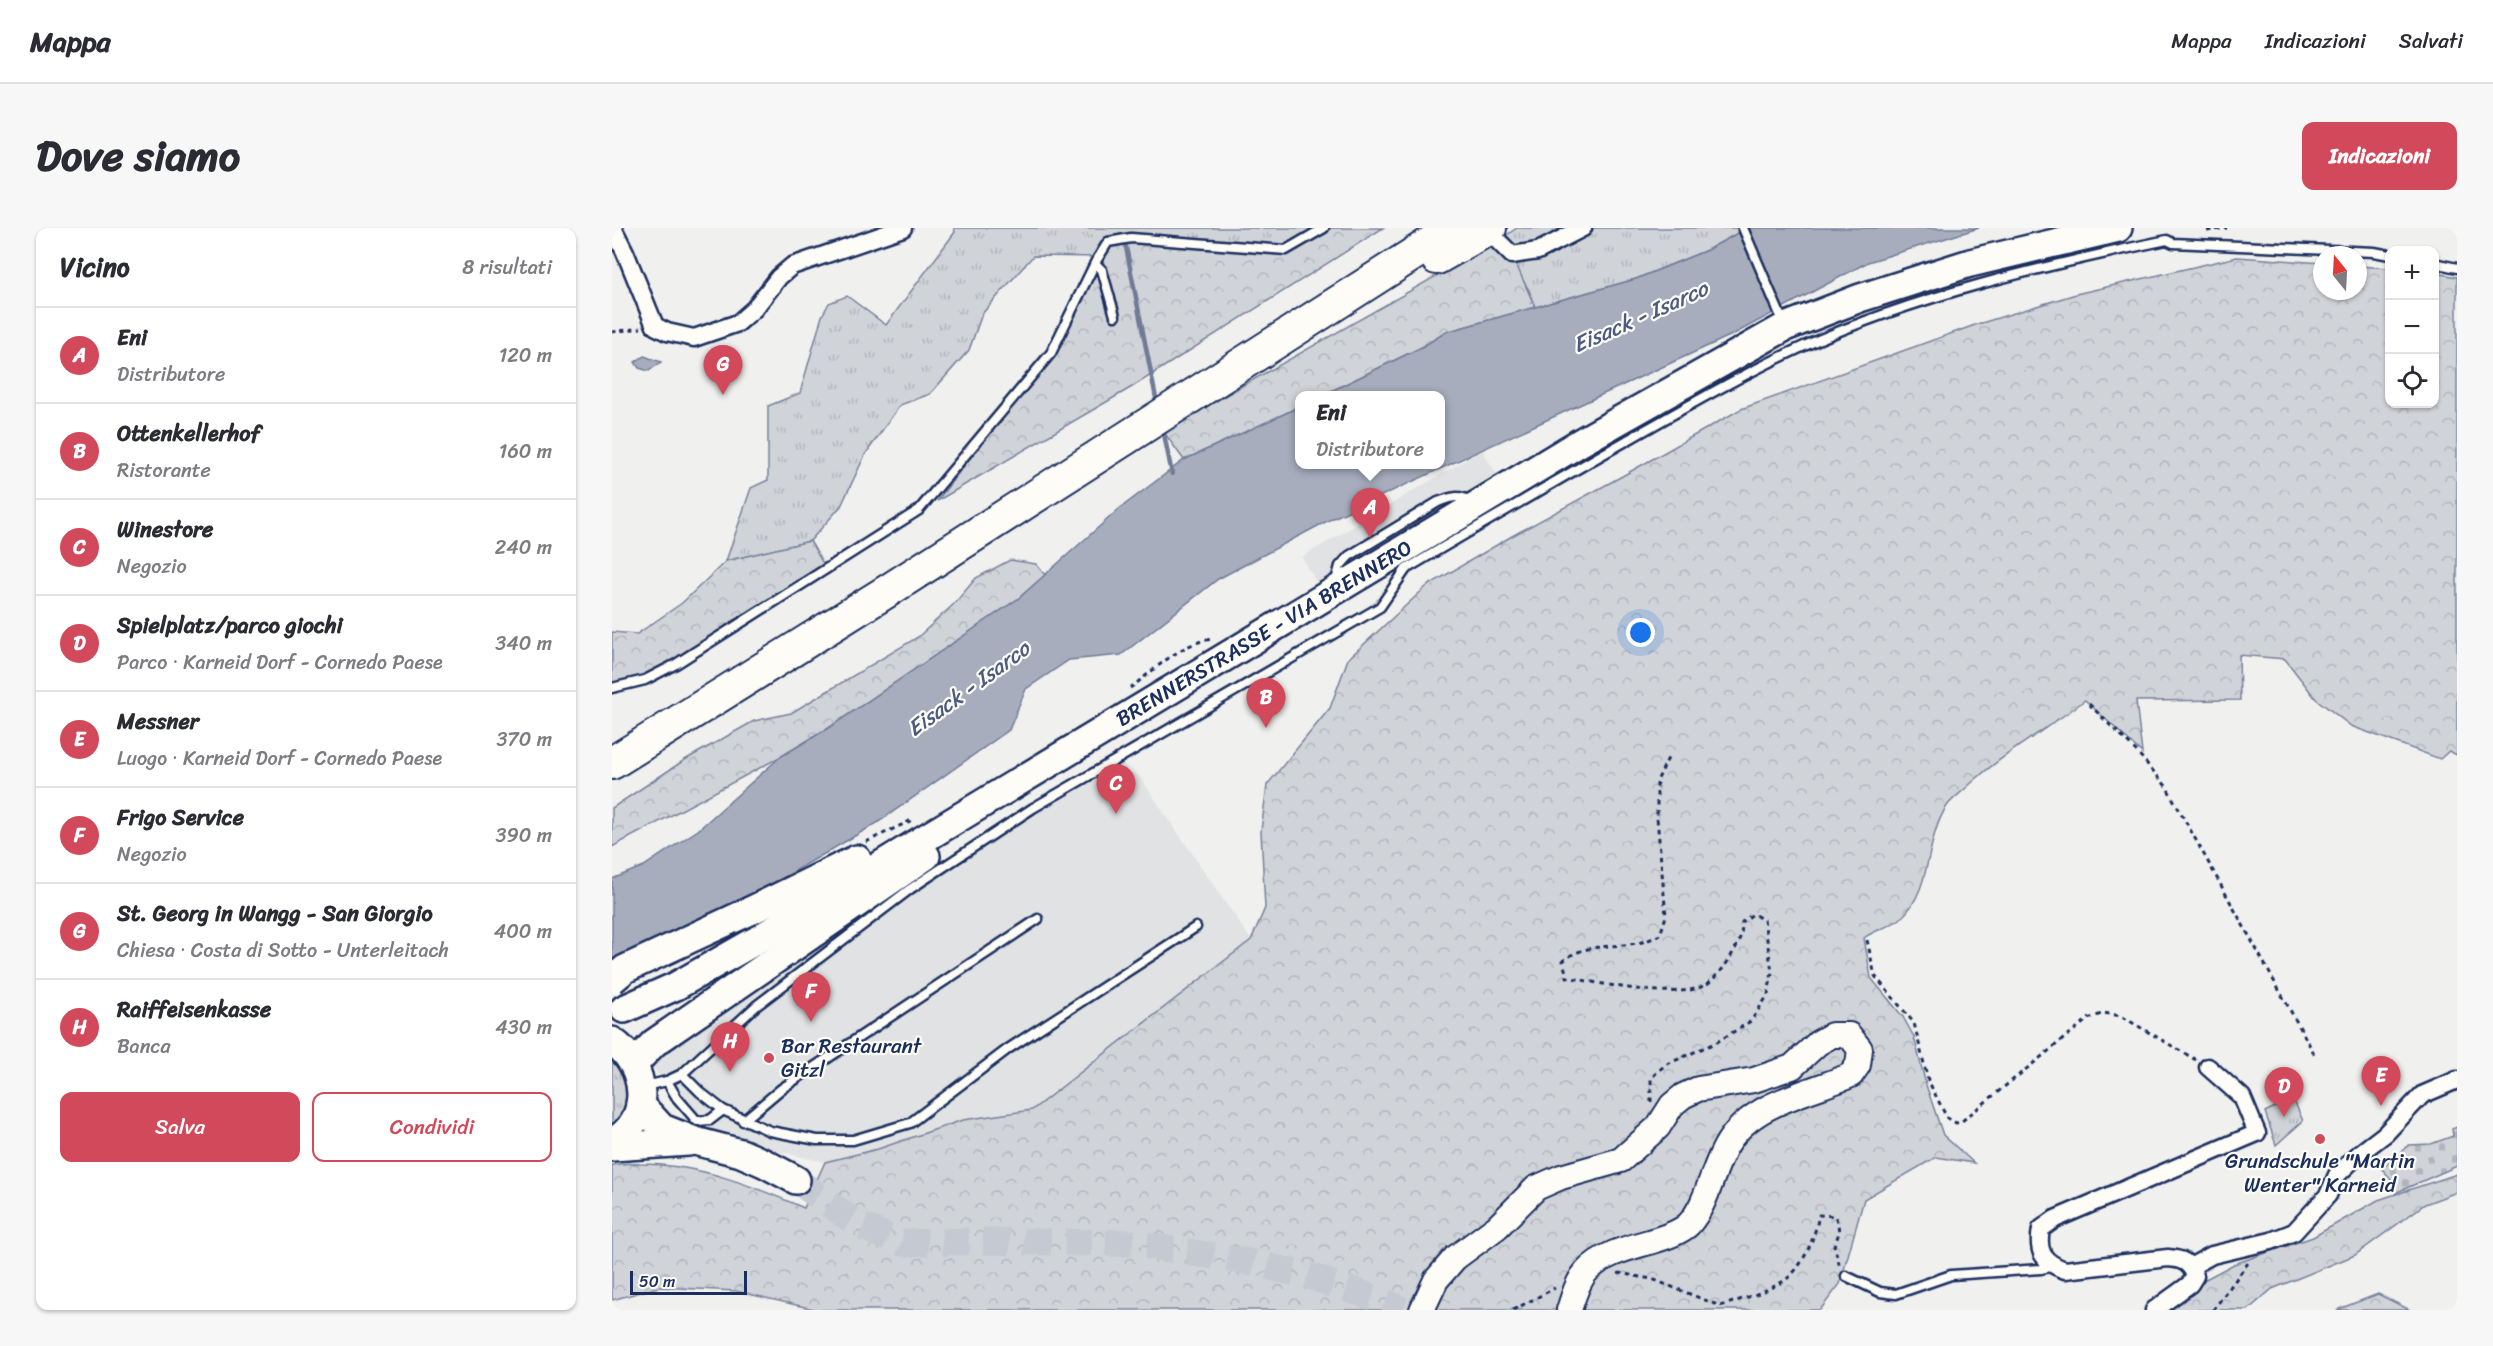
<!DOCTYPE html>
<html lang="it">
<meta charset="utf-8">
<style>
body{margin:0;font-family:Sriracha,sans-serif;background:#f7f7f7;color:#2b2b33}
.controls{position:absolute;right:18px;top:18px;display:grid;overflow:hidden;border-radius:12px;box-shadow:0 2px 4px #0004}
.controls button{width:54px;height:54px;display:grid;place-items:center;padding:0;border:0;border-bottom:2px solid #e1e1e2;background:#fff;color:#2b2b33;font:30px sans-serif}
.compass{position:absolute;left:1701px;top:18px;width:54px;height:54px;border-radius:50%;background:#fff;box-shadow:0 2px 4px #0004;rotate:342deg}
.scale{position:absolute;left:18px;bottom:15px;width:117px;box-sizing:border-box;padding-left:6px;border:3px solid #1b2f5e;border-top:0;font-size:16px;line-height:21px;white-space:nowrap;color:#1b2f5e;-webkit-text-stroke:4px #fdfcf7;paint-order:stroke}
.you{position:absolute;left:1029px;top:405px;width:21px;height:21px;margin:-15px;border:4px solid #fff;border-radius:50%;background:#1a73e8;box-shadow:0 0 0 9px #1a73e833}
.badge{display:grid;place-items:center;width:39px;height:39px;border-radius:50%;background:#d1495b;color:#fff;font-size:20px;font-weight:700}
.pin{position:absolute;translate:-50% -50px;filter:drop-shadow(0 2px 3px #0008)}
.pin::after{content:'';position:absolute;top:32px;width:21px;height:18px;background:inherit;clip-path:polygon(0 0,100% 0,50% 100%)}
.popup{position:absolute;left:683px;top:163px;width:150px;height:78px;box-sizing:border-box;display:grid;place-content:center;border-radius:12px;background:#fff;filter:drop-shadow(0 2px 4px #0005);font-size:20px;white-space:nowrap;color:#7c7c81}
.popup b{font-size:22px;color:#2b2b33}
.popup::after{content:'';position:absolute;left:50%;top:100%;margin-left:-12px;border:12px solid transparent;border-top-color:#fff}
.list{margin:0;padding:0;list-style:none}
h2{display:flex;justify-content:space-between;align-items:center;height:78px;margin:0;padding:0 24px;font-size:26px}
h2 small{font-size:20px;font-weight:400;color:#7c7c81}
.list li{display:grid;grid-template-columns:39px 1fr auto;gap:18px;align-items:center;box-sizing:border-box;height:96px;padding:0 24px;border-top:2px solid #e1e1e2}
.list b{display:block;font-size:22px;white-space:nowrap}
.list p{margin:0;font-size:20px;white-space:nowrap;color:#7c7c81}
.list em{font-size:20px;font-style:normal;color:#7c7c81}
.actions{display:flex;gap:12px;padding:18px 24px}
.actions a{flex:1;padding:14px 0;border:2px solid #d1495b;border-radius:12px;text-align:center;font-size:21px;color:#d1495b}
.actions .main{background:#d1495b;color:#fff}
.icon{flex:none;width:33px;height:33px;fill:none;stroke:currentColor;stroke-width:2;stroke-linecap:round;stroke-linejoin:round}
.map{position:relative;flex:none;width:1845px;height:1082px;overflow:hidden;border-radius:12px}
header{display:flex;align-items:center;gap:36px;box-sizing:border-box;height:84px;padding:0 30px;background:#fff;border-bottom:2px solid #e1e1e2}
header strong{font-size:28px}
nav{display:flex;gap:33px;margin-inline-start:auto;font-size:21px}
.intro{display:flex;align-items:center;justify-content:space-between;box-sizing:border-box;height:144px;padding:0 36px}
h1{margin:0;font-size:42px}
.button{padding:15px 27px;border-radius:12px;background:#d1495b;color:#fff;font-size:21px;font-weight:700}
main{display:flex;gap:36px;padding:0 36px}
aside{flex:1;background:#fff;border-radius:12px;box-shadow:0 2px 4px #0004}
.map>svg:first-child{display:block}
.built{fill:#e0e2e3}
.grass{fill:url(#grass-tufts);stroke:#76819b;stroke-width:1.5}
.forest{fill:url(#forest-crowns);stroke:#76819b;stroke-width:1.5}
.cemetery{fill:url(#cemetery-stones);stroke:#76819b;stroke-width:1.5}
.water{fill:#a7adbd;stroke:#6f7b97;stroke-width:1.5}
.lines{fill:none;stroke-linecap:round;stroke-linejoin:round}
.stream{stroke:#6f7b97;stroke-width:4.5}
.primary-tunnel{stroke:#c5c9d1;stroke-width:27;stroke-dasharray:27 14;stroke-linecap:butt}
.lane-casing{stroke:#1b2f5e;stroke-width:13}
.street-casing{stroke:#1b2f5e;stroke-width:21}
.secondary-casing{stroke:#1b2f5e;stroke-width:28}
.primary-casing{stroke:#1b2f5e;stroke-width:32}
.highway-casing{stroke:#1b2f5e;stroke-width:36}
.path{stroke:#1b2f5e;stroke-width:3;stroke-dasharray:4.5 4.5;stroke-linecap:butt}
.lane{stroke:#fdfcf7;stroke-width:8}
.street{stroke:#fdfcf7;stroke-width:16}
.secondary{stroke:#fdfcf7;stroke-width:24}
.primary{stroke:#fdfcf7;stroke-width:27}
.highway{stroke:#fdfcf7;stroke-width:32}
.primary-bridge-casing{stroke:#1b2f5e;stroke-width:32;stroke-linecap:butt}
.primary-bridge{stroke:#fdfcf7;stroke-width:27}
.poi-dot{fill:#d1495b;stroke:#fdfcf7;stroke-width:2}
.labels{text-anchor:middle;stroke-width:4.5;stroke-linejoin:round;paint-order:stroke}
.street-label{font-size:21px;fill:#1b2f5e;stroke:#fdfcf7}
.poi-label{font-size:21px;fill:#1b2f5e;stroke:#fdfcf7;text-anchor:start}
.water-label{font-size:22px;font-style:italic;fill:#4c5b7f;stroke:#fdfcf7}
</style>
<header>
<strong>Mappa</strong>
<nav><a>Mappa</a><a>Indicazioni</a><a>Salvati</a></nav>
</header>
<div class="intro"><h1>Dove siamo</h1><a class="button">Indicazioni</a></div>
<main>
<aside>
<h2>Vicino<small>8 risultati</small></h2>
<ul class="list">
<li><span class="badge">A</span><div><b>Eni</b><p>Distributore</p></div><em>120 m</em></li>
<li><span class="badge">B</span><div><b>Ottenkellerhof</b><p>Ristorante</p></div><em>160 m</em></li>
<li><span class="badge">C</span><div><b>Winestore</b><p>Negozio</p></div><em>240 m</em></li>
<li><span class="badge">D</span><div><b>Spielplatz/parco giochi</b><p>Parco · Karneid Dorf - Cornedo Paese</p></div><em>340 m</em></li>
<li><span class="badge">E</span><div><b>Messner</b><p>Luogo · Karneid Dorf - Cornedo Paese</p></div><em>370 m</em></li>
<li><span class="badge">F</span><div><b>Frigo Service</b><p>Negozio</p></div><em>390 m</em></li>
<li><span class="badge">G</span><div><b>St. Georg in Wangg - San Giorgio</b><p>Chiesa · Costa di Sotto - Unterleitach</p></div><em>400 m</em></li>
<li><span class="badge">H</span><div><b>Raiffeisenkasse</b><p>Banca</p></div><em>430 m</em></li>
</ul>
<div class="actions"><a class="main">Salva</a><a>Condividi</a></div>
</aside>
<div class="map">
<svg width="1845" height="1082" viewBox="0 0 1845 1082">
<defs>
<pattern id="grass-tufts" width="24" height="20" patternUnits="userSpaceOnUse" patternTransform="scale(1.5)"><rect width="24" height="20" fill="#d0d3d8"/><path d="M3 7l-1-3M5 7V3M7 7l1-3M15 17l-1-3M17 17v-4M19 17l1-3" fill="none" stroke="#b2b5bc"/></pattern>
<pattern id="forest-crowns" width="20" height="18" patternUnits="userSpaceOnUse" patternTransform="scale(1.5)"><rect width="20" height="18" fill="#d0d3d8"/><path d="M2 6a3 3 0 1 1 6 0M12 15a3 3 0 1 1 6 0" fill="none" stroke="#b2b5bc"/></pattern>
<pattern id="cemetery-stones" width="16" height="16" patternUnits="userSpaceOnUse" patternTransform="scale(1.5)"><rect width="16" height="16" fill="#d0d3d8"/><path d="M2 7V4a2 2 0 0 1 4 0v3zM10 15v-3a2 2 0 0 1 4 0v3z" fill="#b2b5bc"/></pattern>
</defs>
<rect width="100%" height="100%" fill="#f0f0ee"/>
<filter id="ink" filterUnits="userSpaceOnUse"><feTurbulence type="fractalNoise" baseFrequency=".0167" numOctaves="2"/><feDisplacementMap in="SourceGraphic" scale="12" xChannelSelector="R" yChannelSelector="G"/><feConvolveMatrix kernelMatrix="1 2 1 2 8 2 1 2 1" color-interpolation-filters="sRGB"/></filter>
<g filter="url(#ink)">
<g class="built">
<polygon points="870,222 889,254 708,361 690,329"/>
<polygon points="506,529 515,542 527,548 639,712 420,882 351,892 266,921 213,934 165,923 77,895 45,844 35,835 377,603"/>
</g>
<g class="grass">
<polygon points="342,0 712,0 674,22 490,29 421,28 370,86 357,122 318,166 288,177 253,227 229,278 198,313 114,333 139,260 156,252 156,178 188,165 210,88 217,75 235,68 274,97 343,4"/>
<polygon points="905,0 1135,0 1095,22 1024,51 923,79 917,62 886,13"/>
<path d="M0 830C20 855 21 873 0 897Z"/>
<polygon points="1681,870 1691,893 1664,917 1653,884"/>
</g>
<g class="forest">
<polygon points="712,0 771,0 520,159 325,273 439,125 496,14 519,10 674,22"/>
<polygon points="886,13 900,27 923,79 834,104 810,119 711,167 688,168 687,179 572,232 551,203"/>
<path d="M1625 29 1710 35V63H1746V38L1777 40 1778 176H1822L1823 45 1845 49V527L1837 523 1828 531 1739 498 1704 471 1673 431 1627 427 1628 472 1524 473 1530 525 1473 472C1434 502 1391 525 1355 559 1349 565 1340 571 1335 578 1312 612 1321 662 1288 691 1278 699 1262 702 1252 710L1259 750 1291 789 1302 809 1314 857 1331 907 1362 935 1324 929 1252 971 1228 1056 1208 1082H206L124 1063 47 1059 0 1072V937C9 935 18 935 28 936 86 936 139 957 192 980L213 934 266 921 351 892 420 882 639 712 653 680 649 603 655 557 718 480 736 431 815 358 900 308 1014 246 1129 181 1363 97 1464 66Z"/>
<polygon points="198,313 212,337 49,439 23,451 0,457 0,404 25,406 70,375 114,333"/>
<polygon points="398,332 424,336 433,347 407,370 215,501 168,529 0,619 0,580 71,533 142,493 179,485 306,409 342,376 364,350"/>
<polygon points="1845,946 1845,964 1813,976 1743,1027 1660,1061 1636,1082 1535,1082 1622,1036 1701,1009 1766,972"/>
<polygon points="1766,1066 1798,1082 1726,1082 1727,1081"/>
</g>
<polygon class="cemetery" points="1845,899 1845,938 1783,965 1776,957 1780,952 1770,941 1797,917 1819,916 1841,908 1840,901"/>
<g class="water">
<polygon points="1135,0 1367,0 1256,34 1122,106 719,291 606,351 509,427 457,432 414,461 397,502 265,595 104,689 0,733 0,651 32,638 86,602 168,529 215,501 407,370 507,281 572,232 687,179 688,236 828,236 828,168 711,167 810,119 834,104 1024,51 1095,22"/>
<polygon points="32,128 49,134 37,143 27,140 23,134"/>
</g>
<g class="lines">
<g class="stream">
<polyline points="514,19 545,175"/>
<polyline points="551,201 560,246"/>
</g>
<polyline class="primary-tunnel" points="184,952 248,998 291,1015 368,1013 519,1015 632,1033 694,1047 769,1072 790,1082"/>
<g class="lane-casing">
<g id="lane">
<polyline points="1131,0 1172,96"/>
<polyline points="483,35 490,42 503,88"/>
<polyline points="1822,35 1845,40"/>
<path d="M727 353 725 349 728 338 737 328 826 274C839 269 847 266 860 274"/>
<polyline points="0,460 33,452 64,436 307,282 439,125 483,35 496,14 519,10 674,22 712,0"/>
<polyline points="70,846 88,864 111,882 158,903 205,912 241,912 298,895 396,821 584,699"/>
<polyline points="55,853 65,870 85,893 98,892 111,882"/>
<path d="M33 858 55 853 70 846 144 778 298 661 421 580 768 379 794 341C867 298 940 255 1014 213 1072 180 1129 147 1190 119 1306 67 1431 38 1555 12L1561 15 1762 24 1778 27"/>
<polyline points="131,893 169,861 426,691"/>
<polyline points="1234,1048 1268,1064 1284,1066 1339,1047 1429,1041 1441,1038"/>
</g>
</g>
<g class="street-casing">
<g id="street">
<polyline points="1,0 13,24 43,98 55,104 82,110 126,95 142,81 167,49 180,38 291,0"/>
<polyline points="886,13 900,27 926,23 971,0"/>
<polyline points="1580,1038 1600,1027 1659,1013 1682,1004 1716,967 1725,947 1748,925 1773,906 1810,867 1845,852"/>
<path d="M1542 1082 1578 1056 1583 1048C1578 1034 1570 1031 1556 1030L1453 1042C1430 1034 1425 1023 1429 1001L1443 991 1645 905 1630 869 1596 839"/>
</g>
</g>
<g class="secondary-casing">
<path id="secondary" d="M810 1082 824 1052 843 1030 885 999 924 960 949 949 1009 932 1046 899 1060 877 1071 868 1086 861 1142 852 1180 839 1206 815 1220 807H1237L1248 821 1246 837 1239 847C1193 867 1132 875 1110 926 1099 948 1094 977 1077 996 1069 1004 1054 1009 1044 1012 1020 1019 991 1025 974 1044 965 1054 961 1070 957 1082"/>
</g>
<g class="primary-casing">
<g id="primary">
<polyline points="138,683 245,631"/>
<polyline points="12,781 64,758 138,716 969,214 1173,99 1248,70 1358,35 1506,0"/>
<path d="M0 813C35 837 42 892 0 914"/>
<polyline points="22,836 42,815 314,628"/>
<polyline points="28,876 50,900 83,913 129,925 152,935 184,952"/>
<polyline points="0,919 76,914"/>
</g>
</g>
<g class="highway-casing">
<g id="highway">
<polyline points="825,30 878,0"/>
<polyline points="0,535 277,362 842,0"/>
</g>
</g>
<g class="path">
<polyline points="1595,3 1615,0"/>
<polyline points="0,104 29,100"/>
<path d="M518 460C543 442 570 413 602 411"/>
<polyline points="1477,476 1524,523 1554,558 1703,827"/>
<polyline points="254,614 300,592"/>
<polyline points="1255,712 1263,748 1302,795 1316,852 1335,890 1344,895 1350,893 1476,791 1492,785 1509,788 1584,832"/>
<path d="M1039 874V850L1053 837 1105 814 1139 793 1156 767 1160 744 1152 692 1141 686 1130 694C1130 709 1126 716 1119 728 1113 739 1102 753 1091 758 1063 772 986 755 955 749L951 733C972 715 1000 720 1025 715 1033 714 1041 710 1048 707L1054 688 1045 590V553L1057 528"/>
<path d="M1006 1045 1040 1051 1108 1078C1128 1072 1166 1061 1180 1046 1195 1030 1203 1007 1207 987L1223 988C1228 1000 1228 1006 1222 1017L1228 1039"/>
<polyline points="901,1082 943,1060"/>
<polyline points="1601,1082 1636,1035"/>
</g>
<use href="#lane" class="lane"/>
<use href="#street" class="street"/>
<use href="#secondary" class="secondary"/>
<use href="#primary" class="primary"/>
<use href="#highway" class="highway"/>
<g class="primary-bridge-casing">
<polyline id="primary-bridge" points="0,752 13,741 138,683"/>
</g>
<use href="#primary-bridge" class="primary-bridge"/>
</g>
</g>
<g class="poi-dot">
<circle cx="157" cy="830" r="6"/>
<circle cx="1708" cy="911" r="6"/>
</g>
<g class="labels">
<g class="street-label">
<text transform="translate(652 405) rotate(-31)" y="7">BRENNERSTRASSE - VIA BRENNERO</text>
</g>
<g class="poi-label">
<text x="169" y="825">Bar Restaurant<tspan x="169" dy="24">Gitzl</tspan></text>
<text x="1708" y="940" text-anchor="middle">Grundschule "Martin<tspan x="1708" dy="24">Wenter" Karneid</tspan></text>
</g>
<g class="water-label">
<text transform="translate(1028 88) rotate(-24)" y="8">Eisack - Isarco</text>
<text transform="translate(356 460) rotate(-36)" y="8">Eisack - Isarco</text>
</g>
</g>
</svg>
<div class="controls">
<button>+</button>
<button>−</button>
<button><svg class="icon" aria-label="locate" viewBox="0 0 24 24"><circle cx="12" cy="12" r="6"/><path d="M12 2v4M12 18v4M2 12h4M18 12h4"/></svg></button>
</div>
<svg class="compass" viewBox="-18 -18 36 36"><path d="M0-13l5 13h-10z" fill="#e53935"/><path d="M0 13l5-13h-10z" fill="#7c7c81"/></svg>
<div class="scale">50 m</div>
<div class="you"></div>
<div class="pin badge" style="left:758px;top:310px">A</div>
<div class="popup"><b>Eni</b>Distributore</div>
<div class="pin badge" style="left:654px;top:500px">B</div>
<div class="pin badge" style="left:504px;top:586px">C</div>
<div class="pin badge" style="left:1672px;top:889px">D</div>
<div class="pin badge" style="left:1769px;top:878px">E</div>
<div class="pin badge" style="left:199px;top:794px">F</div>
<div class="pin badge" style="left:111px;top:167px">G</div>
<div class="pin badge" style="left:118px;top:844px">H</div>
</div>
</main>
